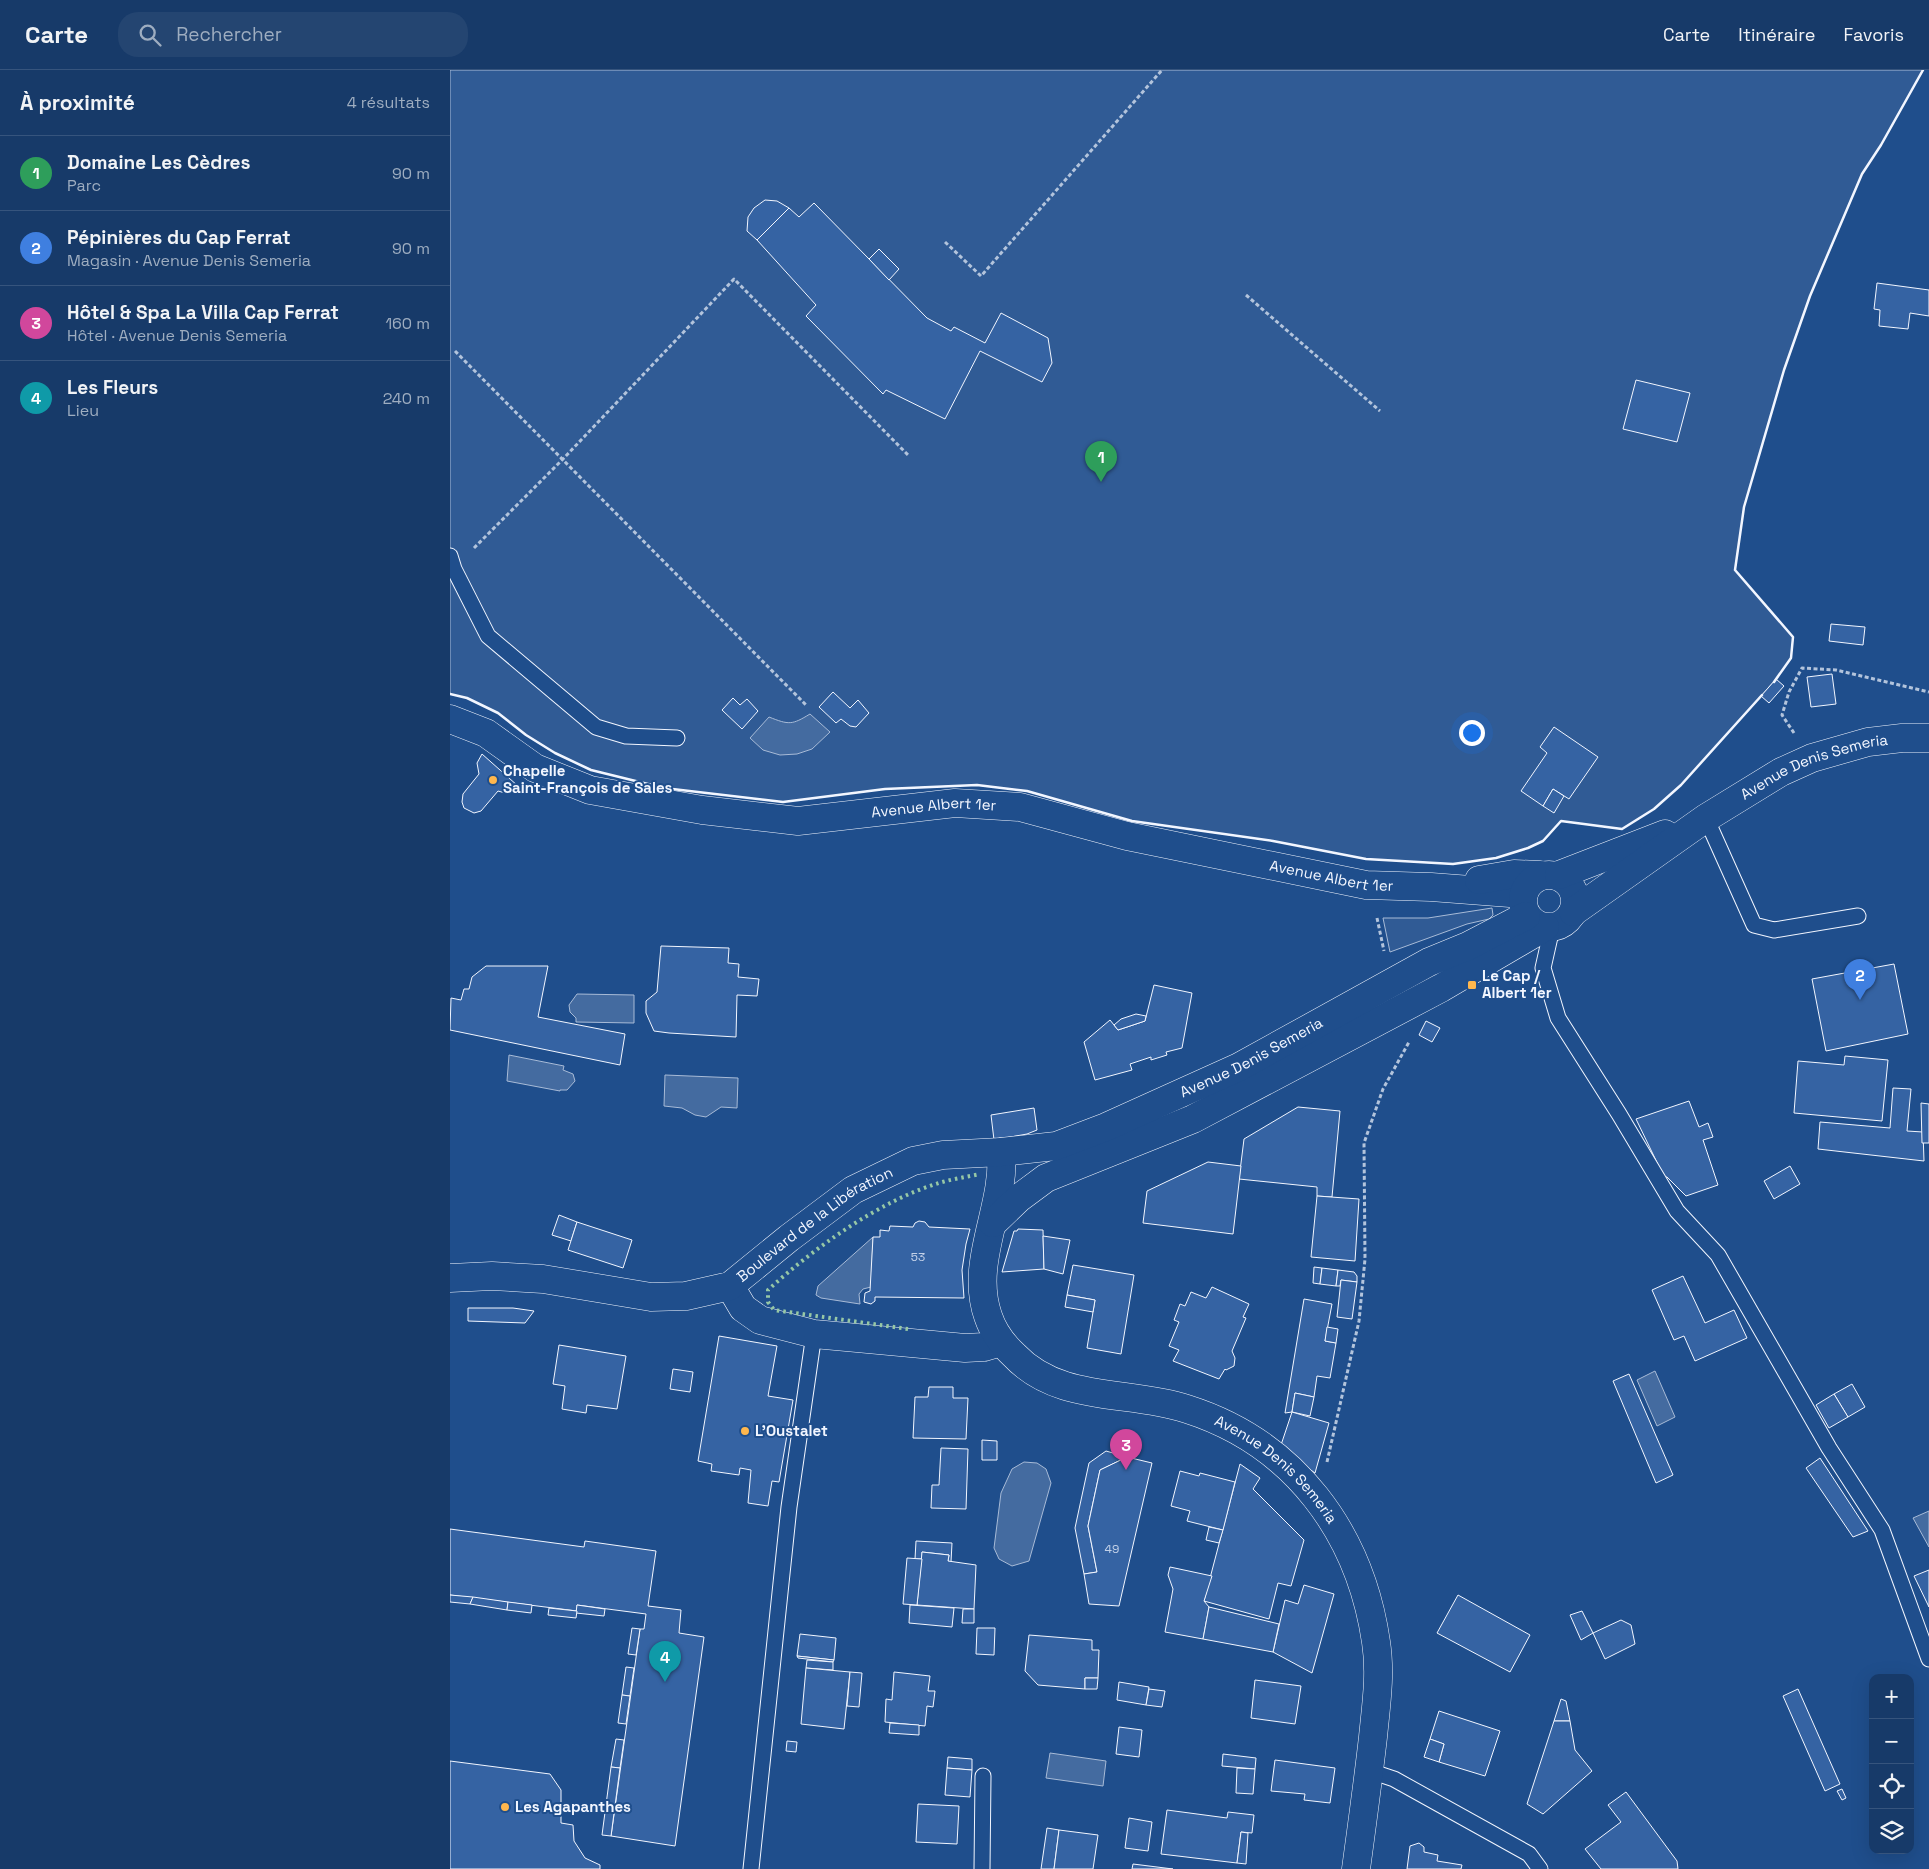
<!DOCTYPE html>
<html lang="fr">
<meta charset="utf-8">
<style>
body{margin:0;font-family:"Space Grotesk",sans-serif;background:#244571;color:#f1f3f6}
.controls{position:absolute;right:15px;bottom:15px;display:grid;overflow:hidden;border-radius:10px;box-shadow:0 5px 20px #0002}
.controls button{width:45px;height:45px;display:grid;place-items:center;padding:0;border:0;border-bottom:1px solid #36547d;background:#173a69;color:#f1f3f6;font:25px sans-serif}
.you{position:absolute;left:1021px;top:662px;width:18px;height:18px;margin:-12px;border:4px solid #fff;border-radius:50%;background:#1a73e8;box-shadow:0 0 0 8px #1a73e833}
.badge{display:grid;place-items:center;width:32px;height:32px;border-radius:50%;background:#95b2f1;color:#fff;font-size:16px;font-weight:700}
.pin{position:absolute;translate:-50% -41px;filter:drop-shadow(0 1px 2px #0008)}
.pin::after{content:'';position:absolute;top:26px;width:18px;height:15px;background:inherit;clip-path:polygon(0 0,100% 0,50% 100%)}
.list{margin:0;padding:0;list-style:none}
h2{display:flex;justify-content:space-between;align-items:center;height:65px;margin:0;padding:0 20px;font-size:21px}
h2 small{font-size:16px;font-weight:400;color:#9eadc0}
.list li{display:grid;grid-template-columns:32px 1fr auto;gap:15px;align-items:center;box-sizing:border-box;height:75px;padding:0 20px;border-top:1px solid #36547d}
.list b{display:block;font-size:19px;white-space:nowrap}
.list p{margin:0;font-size:16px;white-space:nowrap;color:#9eadc0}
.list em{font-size:16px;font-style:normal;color:#9eadc0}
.icon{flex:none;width:28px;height:28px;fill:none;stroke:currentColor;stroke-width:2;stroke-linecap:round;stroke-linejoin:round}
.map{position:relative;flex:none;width:1479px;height:1799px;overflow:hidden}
header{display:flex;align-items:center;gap:30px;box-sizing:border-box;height:70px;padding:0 25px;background:#173a69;border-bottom:1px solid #36547d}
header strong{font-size:24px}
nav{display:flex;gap:28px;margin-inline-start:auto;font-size:18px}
.search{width:350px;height:45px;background:#244571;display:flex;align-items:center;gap:12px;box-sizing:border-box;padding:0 18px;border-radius:20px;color:#9eadc0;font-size:19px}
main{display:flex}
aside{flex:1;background:#173a69}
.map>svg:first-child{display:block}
.green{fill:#305b95;stroke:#a8bbd7}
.water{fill:#446ba0;stroke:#a8bbd7}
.building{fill:#3563a3;stroke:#f2f6ff}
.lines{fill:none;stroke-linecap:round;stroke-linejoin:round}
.service-casing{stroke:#f2f6ff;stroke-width:17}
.minor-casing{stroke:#f2f6ff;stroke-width:29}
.tertiary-casing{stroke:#f2f6ff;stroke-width:29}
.secondary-casing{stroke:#f2f6ff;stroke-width:29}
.path{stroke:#b3c4dc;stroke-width:3;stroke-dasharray:4 2.5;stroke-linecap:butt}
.service{stroke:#1f4e8c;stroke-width:15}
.minor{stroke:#1f4e8c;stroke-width:28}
.tertiary{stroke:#1f4e8c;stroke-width:28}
.secondary{stroke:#1f4e8c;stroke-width:28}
.hedge{stroke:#97c8a6;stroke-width:4;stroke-dasharray:2.5 4;stroke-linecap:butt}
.wall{stroke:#f2f6ff;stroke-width:2.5}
.poi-dot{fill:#ffb74d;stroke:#1f4e8c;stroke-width:2}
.labels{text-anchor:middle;stroke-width:4;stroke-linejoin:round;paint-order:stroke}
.number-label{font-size:12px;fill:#c3d1e8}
.street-label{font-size:15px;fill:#f2f6ff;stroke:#1f4e8c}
.poi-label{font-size:15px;font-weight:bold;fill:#f2f6ff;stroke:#1f4e8c;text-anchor:start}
</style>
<header>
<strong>Carte</strong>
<div class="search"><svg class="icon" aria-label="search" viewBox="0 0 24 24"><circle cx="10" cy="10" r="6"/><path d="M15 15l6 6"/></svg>Rechercher</div>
<nav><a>Carte</a><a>Itinéraire</a><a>Favoris</a></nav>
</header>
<main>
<aside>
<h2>À proximité<small>4 résultats</small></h2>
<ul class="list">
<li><span class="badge" style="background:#2e9e5b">1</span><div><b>Domaine Les Cèdres</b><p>Parc</p></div><em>90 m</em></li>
<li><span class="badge" style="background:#3f7fe0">2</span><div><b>Pépinières du Cap Ferrat</b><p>Magasin · Avenue Denis Semeria</p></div><em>90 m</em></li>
<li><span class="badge" style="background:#d1479c">3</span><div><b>Hôtel &amp; Spa La Villa Cap Ferrat</b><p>Hôtel · Avenue Denis Semeria</p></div><em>160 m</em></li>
<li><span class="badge" style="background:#0f9aa8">4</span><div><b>Les Fleurs</b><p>Lieu</p></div><em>240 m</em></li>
</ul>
</aside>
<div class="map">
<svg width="1479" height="1799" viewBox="0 0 1479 1799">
<rect width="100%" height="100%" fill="#1f4e8c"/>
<g class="green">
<polygon points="0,0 1473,0 1431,75 1412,104 1360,226 1334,300 1294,437 1285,500 1343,567 1341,588 1326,609 1231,715 1204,739 1172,759 1111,751 1093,771 1078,778 1046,788 1003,794 916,789 823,771 682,751 577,721 527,715 435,719 333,732 214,718 141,700 105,683 76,665 48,643 17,628 0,624"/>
<polygon points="1042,838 1043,845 1039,849 1017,854 940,882 933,848 978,848"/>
</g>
<g class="water">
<path d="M360 644 380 662 362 679 347 684 330 685 313 680 300 668 319 647C339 655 342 655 360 644Z"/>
<polygon points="127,924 184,925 184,953 126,952 126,948 120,942 119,935"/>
<polygon points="59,985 114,996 113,1000 123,1004 125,1011 117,1020 110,1020 110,1021 57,1011"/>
<polygon points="215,1005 288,1008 287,1038 271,1037 256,1047 245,1045 232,1038 214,1036"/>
<polygon points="423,1167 421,1217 413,1219 409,1224 410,1234 371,1228 366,1225 368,1216"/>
<polygon points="1205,1301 1225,1347 1207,1356 1187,1310"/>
<polygon points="574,1392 587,1393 596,1399 601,1413 579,1491 562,1496 549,1489 544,1478 551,1423 562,1399"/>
<polygon points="1479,1441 1479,1477 1463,1448"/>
<polygon points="600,1683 656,1691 653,1716 596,1708"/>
</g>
<g class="building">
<polygon points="315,130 327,131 339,138 307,170 297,161 298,147 304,138"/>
<polygon points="364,133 477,248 501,261 504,257 535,273 551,243 598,268 602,293 592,312 530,281 495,349 436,320 433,324 356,246 366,235 307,170 339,138 349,147"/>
<polygon points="429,179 449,199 439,210 419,189"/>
<polygon points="1427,213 1479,220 1479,246 1460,243 1458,259 1429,256 1430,240 1424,239"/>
<polygon points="1186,310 1240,323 1227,372 1173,359"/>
<polygon points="1381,554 1415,557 1413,575 1379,571"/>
<polygon points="1382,604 1386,634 1361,637 1357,607"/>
<polygon points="1326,609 1334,616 1319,633 1311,626"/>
<polygon points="383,622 400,638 408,630 419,643 406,657 400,656 391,649 386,653 369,637"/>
<polygon points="283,628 290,635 297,629 308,641 292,659 272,640"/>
<polygon points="1104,657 1148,687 1119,729 1103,719 1093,736 1071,721 1097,683 1090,677"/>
<polygon points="32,684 68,716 64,722 55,723 48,721 31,741 24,743 14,738 12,732 13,724 29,704 27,693"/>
<polygon points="1103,719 1114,726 1104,743 1093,736"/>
<polygon points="211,876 279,878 278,893 289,894 288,907 309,909 307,926 287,925 286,967 219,963 204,961 196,943 196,931 207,922"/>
<polygon points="1444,894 1458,964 1376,981 1362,909"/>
<polygon points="36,896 98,896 88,947 175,964 170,995 0,960 1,928 11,930 14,919 19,919 22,907"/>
<polygon points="704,915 742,923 732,978 716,982 717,985 701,990 701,987 680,994 682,1000 645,1010 634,972 660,950 668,960 695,951"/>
<polygon points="686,944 696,946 695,951 668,960 664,955 671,949"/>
<polygon points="976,951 990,958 982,972 969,965"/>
<polygon points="1395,986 1438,990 1432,1051 1344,1043 1348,991 1394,995"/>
<polygon points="1443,1018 1461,1019 1457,1061 1473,1062 1474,1091 1368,1079 1370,1052 1440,1058"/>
<polygon points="1239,1031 1249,1057 1258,1053 1263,1067 1253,1070 1268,1115 1236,1126 1217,1107 1214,1107 1186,1049"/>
<polygon points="1471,1033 1479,1034 1479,1073 1472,1073"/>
<polygon points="848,1037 890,1041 882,1127 867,1126 867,1117 789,1109 794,1069"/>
<polygon points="584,1038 587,1060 577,1064 544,1070 541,1045"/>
<polygon points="758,1092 791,1096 783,1164 693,1153 697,1121"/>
<polygon points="1340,1096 1350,1114 1324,1129 1314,1111"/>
<polygon points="867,1126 909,1129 905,1191 861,1187"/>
<polygon points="109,1145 127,1152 121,1171 102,1165"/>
<polygon points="469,1151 475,1152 479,1157 520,1159 516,1174 512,1200 514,1228 425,1227 425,1231 421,1234 414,1232 415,1223 420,1221 423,1167 430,1167 430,1160 439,1161 440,1156 463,1157 465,1153"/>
<polygon points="127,1152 182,1170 173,1198 118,1180"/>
<polygon points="568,1159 593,1160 594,1199 552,1202 564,1161 567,1161"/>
<polygon points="593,1166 620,1170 613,1204 594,1199"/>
<polygon points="623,1195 684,1205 671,1284 637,1278 645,1230 617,1225"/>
<polygon points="864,1197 872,1198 870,1214 863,1213"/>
<polygon points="872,1198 888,1200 886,1216 870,1214"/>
<polygon points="888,1200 904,1202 907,1206 907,1212 891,1210 890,1216 886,1216"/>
<polygon points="1233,1206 1255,1253 1284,1240 1297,1268 1245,1291 1234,1266 1224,1270 1202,1220"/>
<polygon points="891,1210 907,1212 902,1249 887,1247"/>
<polygon points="762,1217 799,1234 793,1247 796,1248 782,1281 785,1288 784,1296 776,1300 775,1299 769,1309 723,1291 729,1280 719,1276 729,1252 724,1250 730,1234 735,1236 741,1222 756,1228"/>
<polygon points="617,1225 645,1230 643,1242 615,1237"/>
<polygon points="854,1229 882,1234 875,1271 886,1273 880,1308 867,1306 864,1327 845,1323 842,1342 835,1343"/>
<polygon points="18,1238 63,1238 84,1241 75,1253 18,1251"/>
<polygon points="877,1257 888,1259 886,1273 875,1271"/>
<polygon points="269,1266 327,1276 318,1326 343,1330 329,1412 322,1411 318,1436 298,1433 301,1400 290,1398 289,1405 261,1401 262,1394 248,1391"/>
<polygon points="109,1275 176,1286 167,1339 137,1335 136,1343 112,1339 115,1316 103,1314"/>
<polygon points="223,1299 243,1302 240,1322 220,1319"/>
<polygon points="1179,1304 1223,1405 1206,1413 1163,1311"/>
<polygon points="1402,1314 1415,1337 1398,1347 1384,1324"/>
<polygon points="479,1317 503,1317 503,1328 518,1328 516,1369 463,1368 465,1327 478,1327"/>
<polygon points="845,1323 864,1327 860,1346 842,1342"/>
<polygon points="1384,1324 1398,1347 1379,1358 1366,1335"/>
<polygon points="842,1342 879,1353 865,1403 830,1378"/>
<polygon points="532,1370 547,1371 547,1390 532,1390"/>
<polygon points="491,1378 518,1379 516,1439 481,1438 482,1415 489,1415"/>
<polygon points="656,1381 677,1387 650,1400 638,1456 647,1502 634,1504 625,1458 639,1393"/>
<polygon points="677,1387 702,1393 669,1536 639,1534 634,1504 647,1502 638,1456 650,1400"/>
<polygon points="1370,1388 1418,1461 1403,1467 1356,1398"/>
<polygon points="790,1394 810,1408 803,1419 854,1470 841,1516 828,1513 819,1549 754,1531"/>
<polygon points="730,1401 749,1406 750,1403 785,1412 773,1460 737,1451 740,1441 721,1436"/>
<polygon points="759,1457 773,1460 769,1473 756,1470"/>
<polygon points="0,1459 134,1477 135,1471 206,1481 198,1536 231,1540 229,1563 254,1567 225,1776 161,1766 190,1559 194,1559 196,1544 127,1535 127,1541 0,1525"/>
<polygon points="466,1471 502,1473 501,1492 498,1491 499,1485 472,1482 472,1489 465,1489"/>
<polygon points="472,1482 499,1485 498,1491 526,1495 524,1539 467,1535"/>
<polygon points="457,1488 472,1489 467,1535 453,1534"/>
<polygon points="720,1497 762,1506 754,1531 759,1537 753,1569 715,1562 723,1519 718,1505"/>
<polygon points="1479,1500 1479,1537 1464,1506"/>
<polygon points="854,1515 884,1524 862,1603 823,1582 835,1530 848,1534"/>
<polygon points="0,1525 23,1527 20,1534 0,1532"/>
<polygon points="1008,1525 1080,1565 1060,1602 987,1563"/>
<polygon points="23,1527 58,1532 57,1540 20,1534"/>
<polygon points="58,1532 82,1535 81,1543 57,1540"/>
<polygon points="127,1535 155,1539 154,1546 126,1543"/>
<polygon points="460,1535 504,1538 502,1557 459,1553"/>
<polygon points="759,1537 829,1554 823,1582 753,1569"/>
<polygon points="99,1538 127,1541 126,1548 98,1545"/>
<polygon points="513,1539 524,1539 524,1553 512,1553"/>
<polygon points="1132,1541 1143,1563 1131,1570 1120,1545"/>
<polygon points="1171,1550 1181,1555 1185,1574 1155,1589 1143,1563"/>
<polygon points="182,1558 190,1559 186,1585 178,1584"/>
<polygon points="527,1558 545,1558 544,1585 526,1584"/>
<polygon points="350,1564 386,1568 384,1590 347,1586"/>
<polygon points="579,1565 642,1570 642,1580 649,1580 648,1608 635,1608 635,1619 588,1615 575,1601"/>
<polygon points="347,1586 384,1590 383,1592 348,1588"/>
<polygon points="357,1590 383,1592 383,1600 356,1598"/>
<polygon points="176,1597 184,1598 180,1626 172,1625"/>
<polygon points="356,1598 400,1602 394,1659 351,1654"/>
<polygon points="400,1602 412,1603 409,1637 397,1636"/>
<polygon points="444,1602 480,1606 478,1621 485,1621 483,1637 477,1636 475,1656 435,1652 436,1629 442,1630"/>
<polygon points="635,1608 648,1608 647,1619 635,1619"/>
<polygon points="805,1610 851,1616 845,1654 801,1648"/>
<polygon points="669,1612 699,1617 696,1635 667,1630"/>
<polygon points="699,1619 715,1621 712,1637 696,1635"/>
<polygon points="1348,1619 1390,1714 1375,1721 1333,1626"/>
<polygon points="172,1625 180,1626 176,1654 168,1653"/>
<polygon points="1111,1629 1116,1631 1120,1651 1104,1651"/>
<polygon points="989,1641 1050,1661 1035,1706 989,1692 994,1674 980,1669"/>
<polygon points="1104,1651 1120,1651 1125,1680 1142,1701 1093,1744 1077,1734"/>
<polygon points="440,1653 469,1655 469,1665 439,1663"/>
<polygon points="669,1657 692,1660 689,1687 666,1684"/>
<polygon points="166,1669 174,1670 170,1698 161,1697"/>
<polygon points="980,1669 994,1674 989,1692 974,1687"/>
<polygon points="337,1671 347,1672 346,1682 336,1681"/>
<polygon points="773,1684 806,1688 805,1699 772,1696"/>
<polygon points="498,1687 522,1689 522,1700 497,1698"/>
<polygon points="825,1690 885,1698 880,1733 854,1730 855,1724 821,1721"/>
<polygon points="0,1691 100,1704 111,1720 111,1753 123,1755 124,1771 135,1788 150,1795 150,1799 0,1799"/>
<polygon points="161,1697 170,1698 161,1766 152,1765"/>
<polygon points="497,1698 522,1700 520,1727 495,1725"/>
<polygon points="787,1698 805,1699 803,1724 786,1723"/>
<polygon points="1392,1719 1396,1728 1392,1730 1387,1721"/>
<polygon points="1176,1722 1227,1791 1228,1799 1151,1799 1135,1779 1171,1752 1158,1735"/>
<polygon points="468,1734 509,1736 507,1774 466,1772"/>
<polygon points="717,1740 777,1748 778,1742 804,1745 802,1763 791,1762 787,1793 711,1784"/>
<polygon points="679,1748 702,1752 698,1781 675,1778"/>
<polygon points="597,1758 609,1760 604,1799 591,1799"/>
<polygon points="609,1760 648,1765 643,1799 604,1799"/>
<polygon points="791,1762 798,1763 796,1794 787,1793"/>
<polygon points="969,1773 974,1777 974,1782 988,1785 987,1791 1012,1795 1011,1799 957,1799 960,1776"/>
<polygon points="683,1794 723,1799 682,1799"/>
</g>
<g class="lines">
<g class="service-casing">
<g id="service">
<polyline points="0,486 4,499 38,566 146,657 176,666 227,668"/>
<polyline points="1256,748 1304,855 1324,860 1408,846"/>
<polyline points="1102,858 1093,898 1108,948 1169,1044 1227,1141 1268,1185 1379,1378 1432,1460 1479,1589"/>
<polyline points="920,1701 944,1709 1079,1784 1090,1799"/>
<polyline points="301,1799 339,1437 364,1264"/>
<polyline points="532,1799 533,1706"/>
</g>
</g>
<g class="minor-casing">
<polyline id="minor" points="280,1216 293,1238 310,1250 364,1264 515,1278 534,1277 551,1272"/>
</g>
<g class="tertiary-casing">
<g id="tertiary">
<path id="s1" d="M0 649 36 663 85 698 140 720 252 740 348 751 505 733 570 737 677 766 916 815 981 817 1073 824"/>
<polyline points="1029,810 1064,804 1090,805"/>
</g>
</g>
<g class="secondary-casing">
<g id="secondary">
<circle cx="1099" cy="831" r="26"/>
<polyline points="1109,805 1215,764"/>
<path id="s2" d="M1123 842 1256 748 1331 702 1362 688 1418 672 1452 668H1479"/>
<path id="s3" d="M551 1082C556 1137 519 1191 538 1246 543 1261 552 1274 564 1285 609 1333 679 1320 737 1339 844 1373 910 1462 926 1572 931 1604 926 1636 923 1667 918 1711 912 1755 906 1799"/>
<polyline points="543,1153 569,1128 596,1108 743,1049 991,918 1095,857"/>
<path id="s4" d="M0 1208 42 1206 93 1209 201 1227 236 1226 280 1216 339 1168 403 1120 463 1091 493 1085 551 1082 606 1076 656 1057 789 997 979 892 1018 876 1076 846"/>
</g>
</g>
<g class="path">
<polyline points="495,172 531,206 712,0"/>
<polyline points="796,225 930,341"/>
<polyline points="5,281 356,635"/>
<polyline points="24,478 113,389 284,209 458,385"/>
<polyline points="1344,663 1332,645 1339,622 1352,598 1386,600 1479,622"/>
<polyline points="927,848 934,881"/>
<polyline points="877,1392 909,1251 915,1189 914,1073 933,1019 959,972"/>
</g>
<use href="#service" class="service"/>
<use href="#minor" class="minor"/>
<use href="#tertiary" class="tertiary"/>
<use href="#secondary" class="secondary"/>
<path class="hedge" d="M458 1259 324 1240 318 1232V1220C364 1178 429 1131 489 1113 502 1109 516 1107 530 1104"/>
<g class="wall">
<polyline points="1324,612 1341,588 1343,567 1285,500 1294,437 1334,300 1360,226 1412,104 1431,75 1473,0"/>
<polyline points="0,624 17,628 48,643 76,665 105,683 141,700 214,718 333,732 435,719 527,715 577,721 682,751 823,771 916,789 1003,794 1046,788 1078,778 1093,771 1111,751 1172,759 1204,739 1231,715 1312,625"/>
</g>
</g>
<g class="poi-dot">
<circle cx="43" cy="710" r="5"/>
<rect x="1017" y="910" width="10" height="10" rx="2.5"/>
<circle cx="295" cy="1361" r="5"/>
<circle cx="55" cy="1737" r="5"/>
</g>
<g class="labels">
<g class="number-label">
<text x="468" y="1191">53</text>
<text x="662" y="1483">49</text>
</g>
<g class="street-label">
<text dy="5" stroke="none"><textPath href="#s2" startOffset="284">Avenue Denis Semeria</textPath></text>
<text dy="5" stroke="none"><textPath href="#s1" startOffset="505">Avenue Albert 1er</textPath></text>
<text dy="5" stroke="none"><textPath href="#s1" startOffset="911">Avenue Albert 1er</textPath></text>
<text dy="5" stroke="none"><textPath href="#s4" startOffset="864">Avenue Denis Semeria</textPath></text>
<text dy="5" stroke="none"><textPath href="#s4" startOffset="388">Boulevard de la Libération</textPath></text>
<text dy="5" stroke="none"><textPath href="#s3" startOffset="508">Avenue Denis Semeria</textPath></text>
</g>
<g class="poi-label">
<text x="53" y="706">Chapelle<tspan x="53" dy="17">Saint-François de Sales</tspan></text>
<text x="1032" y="911">Le Cap /<tspan x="1032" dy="17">Albert 1er</tspan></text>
<text x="305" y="1366">L'Oustalet</text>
<text x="65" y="1742">Les Agapanthes</text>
</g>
</g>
</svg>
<div class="controls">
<button>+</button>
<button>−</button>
<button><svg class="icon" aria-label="locate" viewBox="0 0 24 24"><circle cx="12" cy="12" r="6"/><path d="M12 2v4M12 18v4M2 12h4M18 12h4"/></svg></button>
<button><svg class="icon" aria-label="layers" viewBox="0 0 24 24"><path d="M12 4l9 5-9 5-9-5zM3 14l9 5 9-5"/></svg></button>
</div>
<div class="you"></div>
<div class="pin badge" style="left:651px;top:412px;background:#2e9e5b">1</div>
<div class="pin badge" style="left:1410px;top:930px;background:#3f7fe0">2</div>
<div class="pin badge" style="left:676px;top:1400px;background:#d1479c">3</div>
<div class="pin badge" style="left:215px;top:1612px;background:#0f9aa8">4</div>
</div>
</main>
